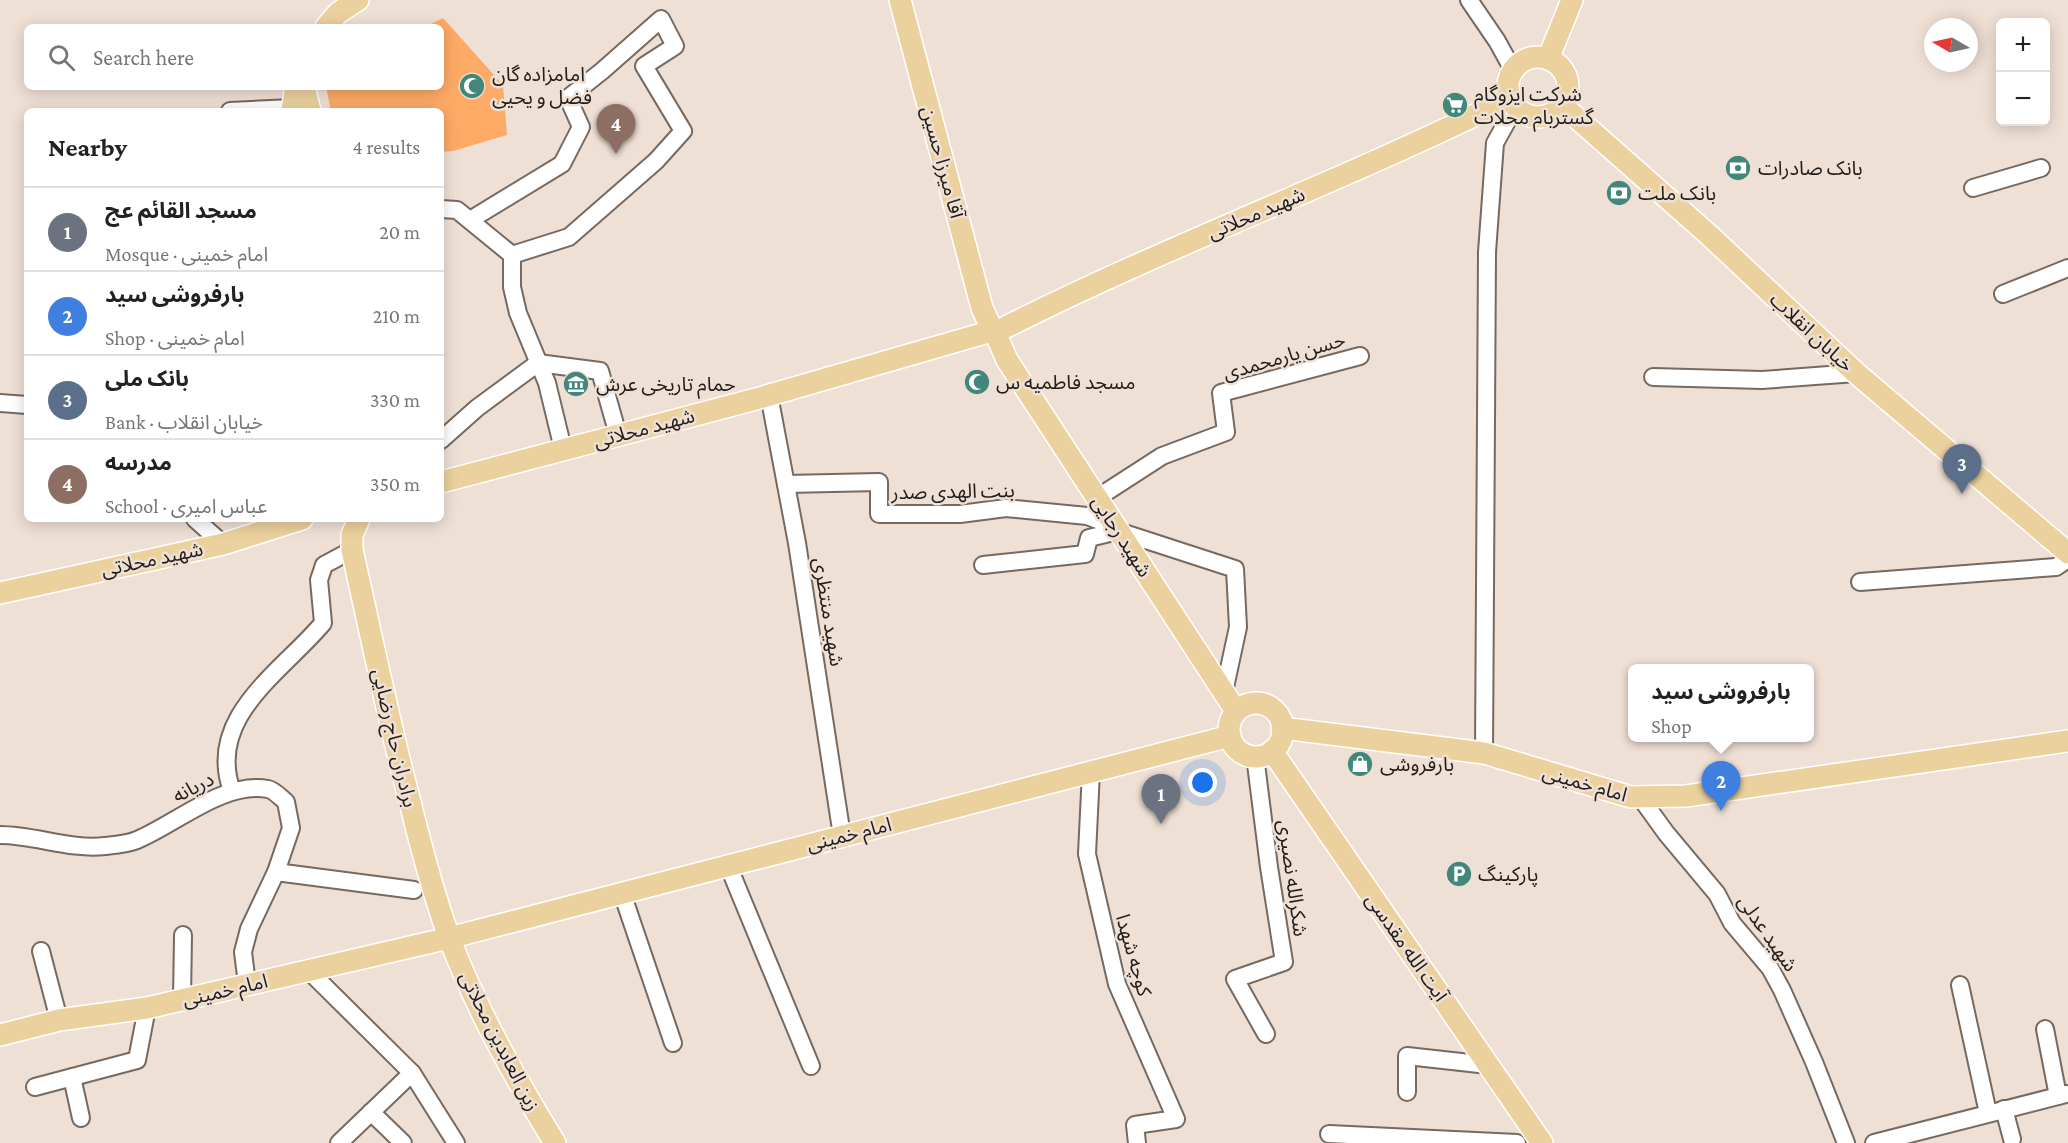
<!DOCTYPE html>
<meta charset="utf-8">
<style>
body{margin:0;font-family:"Crimson Pro","Noto Sans Arabic",serif;background:#f2f2f2;color:#222}
.controls{position:absolute;right:18px;top:18px;display:grid;overflow:hidden;border-radius:9px;box-shadow:0 3px 15px #0003}
.controls button{width:54px;height:54px;display:grid;place-items:center;padding:0;border:0;border-bottom:2px solid #e0e0e0;background:#fff;color:#222;font:30px sans-serif}
.compass{position:absolute;left:1924px;top:18px;width:54px;height:54px;border-radius:50%;background:#fff;box-shadow:0 3px 15px #0003;rotate:279deg}
.you{position:absolute;left:1203px;top:783px;width:21px;height:21px;margin:-15px;border:4px solid #fff;border-radius:50%;background:#1a73e8;box-shadow:0 0 0 9px #1a73e833}
.badge{display:grid;place-items:center;width:39px;height:39px;border-radius:50%;background:#2563eb;color:#fff;font-size:20px;font-weight:700}
.pin{position:absolute;translate:-50% -50px;filter:drop-shadow(0 2px 3px #0008)}
.pin::after{content:'';position:absolute;top:32px;width:21px;height:18px;background:inherit;clip-path:polygon(0 0,100% 0,50% 100%)}
.popup{position:absolute;left:1628px;top:664px;width:186px;height:78px;box-sizing:border-box;display:grid;place-content:center;border-radius:9px;background:#fff;filter:drop-shadow(0 2px 4px #0005);font-size:20px;white-space:nowrap;color:#767676}
.popup b{font-size:22px;color:#222}
.popup::after{content:'';position:absolute;left:50%;top:100%;margin-left:-12px;border:12px solid transparent;border-top-color:#fff}
.list{margin:0;padding:0;list-style:none}
h2{display:flex;justify-content:space-between;align-items:center;height:78px;margin:0;padding:0 24px;font-size:26px}
h2 small{font-size:20px;font-weight:400;color:#767676}
.list li{display:grid;grid-template-columns:39px 1fr auto;gap:18px;align-items:center;box-sizing:border-box;height:84px;padding:0 24px;border-top:2px solid #e0e0e0}
.list b{display:block;font-size:22px;white-space:nowrap}
.list p{margin:0;font-size:20px;white-space:nowrap;color:#767676}
.list em{font-size:20px;font-style:normal;color:#767676}
.icon{flex:none;width:33px;height:33px;fill:none;stroke:currentColor;stroke-width:2;stroke-linecap:round;stroke-linejoin:round}
.map{position:relative;flex:none;width:2068px;height:1143px;overflow:hidden}
.search{position:absolute;background:#fff;box-shadow:0 3px 15px #0003;left:24px;top:24px;width:420px;height:66px;display:flex;align-items:center;gap:15px;box-sizing:border-box;padding:0 21px;border-radius:9px;color:#767676;font-size:22px}
.panel{position:absolute;background:#fff;box-shadow:0 3px 15px #0003;left:24px;top:108px;width:420px;height:414px;border-radius:9px}
.map>svg:first-child{display:block}
.building{fill:#fdaa66}
.lines{fill:none;stroke-linecap:round;stroke-linejoin:round}
.minor-casing{stroke:#76695f;stroke-width:20}
.major-casing{stroke:#fff;stroke-width:24}
.minor{stroke:#fff;stroke-width:16}
.major{stroke:#ebd19e;stroke-width:21}
.labels{text-anchor:middle;stroke-width:5;stroke-linejoin:round;paint-order:stroke}
.poi-label{font-size:20px;fill:#221d19;stroke:#efe0d5;text-anchor:start}
.street-label{font-size:20px;fill:#221d19;stroke:#efe0d5}
</style>
<div class="map">
<svg width="2068" height="1143" viewBox="0 0 2068 1143">
<rect width="100%" height="100%" fill="#efe0d5"/>
<polygon class="building" points="443,18 503,85 507,135 453,151 441,152 441,111 331,111 326,87 441,87 441,27 425,27"/>
<g class="lines">
<g class="minor-casing">
<g id="minor">
<polyline points="1469,0 1497,41 1513,70"/>
<polyline points="230,111 292,108"/>
<polyline points="1973,188 2041,168"/>
<polyline points="441,209 457,210 512,255 512,287 518,313 547,383 563,449"/>
<polyline points="470,220 562,164 581,127 568,98 602,71 661,19 675,46 644,66 683,131 656,161 569,237 512,255"/>
<polyline points="2003,294 2068,268"/>
<polyline points="1653,377 1762,380 1856,373"/>
<polyline points="769,395 797,543 842,836"/>
<polyline points="0,403 27,405"/>
<polyline points="441,440 477,408 538,363 600,371 618,435"/>
<polyline points="786,484 879,482 879,514 960,514 1006,508 1087,516 1116,527"/>
<polyline points="1097,498 1162,456 1226,432 1221,393 1360,356"/>
<polyline points="195,519 223,544"/>
<polyline points="983,565 1085,554 1089,538 1118,531 1235,569 1238,627 1224,692"/>
<polyline points="1860,582 2056,567 2068,559"/>
<polyline points="1484,753 1487,252 1495,143 1515,107"/>
<polyline points="1255,756 1269,867 1284,962 1235,979 1266,1034"/>
<polyline points="1091,771 1087,854 1117,984 1176,1119 1135,1125 1137,1143"/>
<path d="M232 791C205 717 283 671 323 623L319 580 324 565 352 550"/>
<polyline points="1640,797 1666,833 1717,894 1732,923 1770,968 1782,990 1814,1062 1846,1143"/>
<path d="M0 835C35 835 70 850 105 846 115 845 128 844 137 840 176 824 223 781 268 789 274 790 281 798 286 802L291 828 276 872 249 929 243 952 247 984"/>
<polyline points="728,865 811,1066"/>
<polyline points="276,872 414,890"/>
<polyline points="622,893 673,1043"/>
<polyline points="41,951 59,1020"/>
<polyline points="308,970 412,1073 456,1143"/>
<polyline points="1960,985 1988,1113"/>
<polyline points="182,1000 183,935"/>
<polyline points="2045,1029 2058,1096"/>
<polyline points="72,1077 81,1118"/>
<polyline points="35,1087 137,1060 147,1008"/>
<polyline points="1407,1092 1407,1056 1488,1065"/>
<polyline points="2004,1109 2012,1139"/>
<polyline points="371,1112 403,1143"/>
<polyline points="1329,1134 1517,1143"/>
<polyline points="339,1143 412,1073"/>
<polyline points="1874,1143 2066,1094"/>
</g>
</g>
<g class="major-casing">
<g id="major">
<polyline points="900,0 982,308 989,323"/>
<polyline points="326,27 338,13 358,0"/>
<circle cx="1538" cy="87" r="30"/>
<polyline points="1548,59 1572,0"/>
<polyline points="304,87 310,111"/>
<polyline points="1562,105 1709,235 1856,373 2068,553"/>
<polyline points="292,111 296,87"/>
<path d="M1002 329C1168 245 1344 181 1510 98"/>
<polyline points="998,339 1007,360 1236,711"/>
<polyline points="441,482 756,399 985,333"/>
<path d="M359 519 352 535V550C371 634 388 719 410 802 421 847 433 893 449 937 476 1009 515 1078 555 1143"/>
<polyline points="0,593 223,544 302,519"/>
<circle cx="1256" cy="730" r="27"/>
<polyline points="1282,728 1484,753 1631,797 1686,796 2068,741"/>
<polyline points="1272,751 1542,1143"/>
<polyline points="0,1035 59,1020 147,1008 449,938 1230,736"/>
</g>
</g>
<use href="#minor" class="minor"/>
<use href="#major" class="major"/>
</g>
<defs>
<g id="mosque-disc" transform="scale(1.35)"><circle r="9.5" fill="#43877b" stroke="#efe0d5"/><path d="M3.5-4.9A6 6 0 1 0 3.5 4.9A5 5 0 1 1 3.5-4.9Z" fill="#fff"/></g>
<g id="supermarket-disc" transform="scale(1.35)"><circle r="9.5" fill="#43877b" stroke="#efe0d5"/><path d="M-6-5.5h2.5l.6 2H6L4.5 2H-2.5L-4.4-4H-6ZM-1.5 3.2a1.3 1.3 0 1 0 .1 0ZM3 3.2a1.3 1.3 0 1 0 .1 0Z" fill="#fff"/></g>
<g id="bank-disc" transform="scale(1.35)"><circle r="9.5" fill="#43877b" stroke="#efe0d5"/><path d="M-6-4H6V4H-6ZM0-2.3a2.3 2.3 0 1 0 0 4.6a2.3 2.3 0 1 0 0-4.6Z" fill="#fff"/></g>
<g id="museum-disc" transform="scale(1.35)"><circle r="9.5" fill="#43877b" stroke="#efe0d5"/><path d="M0-6L6-3V-2H-6V-3ZM-5-1h2V3h-2ZM-1-1h2V3h-2ZM3-1h2V3H3ZM-6 4H6V6H-6Z" fill="#fff"/></g>
<g id="shop-disc" transform="scale(1.35)"><circle r="9.5" fill="#43877b" stroke="#efe0d5"/><path d="M-5-2.5h2.3a2.7 3.5 0 0 1 5.4 0H5L5.5 6h-11ZM-1.5-2.5h3a1.5 2.3 0 0 0-3 0Z" fill="#fff"/></g>
<g id="parking-disc" transform="scale(1.35)"><circle r="9.5" fill="#43877b" stroke="#efe0d5"/><path d="M-3.5-5.5H1a3.5 3.5 0 0 1 0 7H-1V5.5H-3.5ZM-1-3.4V-.6H.8a1.4 1.4 0 0 0 0-2.8Z" fill="#fff"/></g>
</defs>
<g fill-rule="evenodd">
<use href="#mosque-disc" x="472" y="86"/>
<use href="#supermarket-disc" x="1455" y="105"/>
<use href="#bank-disc" x="1738" y="168"/>
<use href="#bank-disc" x="1619" y="193"/>
<use href="#mosque-disc" x="977" y="382"/>
<use href="#museum-disc" x="576" y="384"/>
<use href="#shop-disc" x="1360" y="764"/>
<use href="#parking-disc" x="1459" y="874"/>
</g>
<g class="labels">
<g class="poi-label">
<text x="492" y="81">امامزاده گان<tspan x="492" dy="23">فضل و یحیی</tspan></text>
<text x="1474" y="101">شرکت ایزوگام<tspan x="1474" dy="23">گستربام محلات</tspan></text>
<text x="1758" y="175">بانک صادرات</text>
<text x="1638" y="200">بانک ملت</text>
<text x="996" y="389">مسجد فاطمیه س</text>
<text x="596" y="391">حمام تاریخی عرش</text>
<text x="1380" y="771">بارفروشی</text>
<text x="1478" y="881">پارکینگ</text>
</g>
<g class="street-label">
<text transform="translate(943 162) rotate(75)" y="7">آقا میرزا حسین</text>
<text transform="translate(1256 213) rotate(-23)" y="7">شهید محلاتی</text>
<text transform="translate(1812 332) rotate(43)" y="7">خیابان انقلاب</text>
<text transform="translate(1284 356) rotate(-16)" y="7">حسن یارمحمدی</text>
<text transform="translate(644 428) rotate(-15)" y="7">شهید محلاتی</text>
<text transform="translate(953 491) rotate(-1)" y="7">بنت الهدی صدر</text>
<text transform="translate(1122 536) rotate(57)" y="7">شهید رجایی</text>
<text transform="translate(152 559) rotate(-12)" y="7">شهید محلاتی</text>
<text transform="translate(829 612) rotate(81)" y="7">شهید منتظری</text>
<text transform="translate(395 738) rotate(77)" y="7">برادران حاج رضایی</text>
<text transform="translate(1585 783) rotate(16)" y="7">امام خمینی</text>
<text transform="translate(193 787) rotate(-27)" y="7">دریانه</text>
<text transform="translate(849 834) rotate(-14)" y="7">امام خمینی</text>
<text transform="translate(1293 878) rotate(82)" y="7">شکرالله نصیری</text>
<text transform="translate(1768 933) rotate(55)" y="7">شهید عدلی</text>
<text transform="translate(1407 947) rotate(55)" y="7">آیت الله مقدسی</text>
<text transform="translate(1134 955) rotate(74)" y="7">کوچه شهدا</text>
<text transform="translate(225 990) rotate(-13)" y="7">امام خمینی</text>
<text transform="translate(500 1041) rotate(63)" y="7">زین العابدین محلاتی</text>
</g>
</g>
</svg>
<div class="controls">
<button>+</button>
<button>−</button>
</div>
<svg class="compass" viewBox="-18 -18 36 36"><path d="M0-13l5 13h-10z" fill="#e53935"/><path d="M0 13l5-13h-10z" fill="#767676"/></svg>
<div class="you"></div>
<div class="pin badge" style="left:1161px;top:824px;background:#6b7280">1</div>
<div class="pin badge" style="left:1721px;top:811px;background:#3f7fe0">2</div>
<div class="popup"><b>بارفروشی سید</b>Shop</div>
<div class="pin badge" style="left:1962px;top:494px;background:#5c6f8a">3</div>
<div class="pin badge" style="left:616px;top:154px;background:#8d6e63">4</div>
<div class="search"><svg class="icon" aria-label="search" viewBox="0 0 24 24"><circle cx="10" cy="10" r="6"/><path d="M15 15l6 6"/></svg>Search here</div>
<section class="panel">
<h2>Nearby<small>4 results</small></h2>
<ul class="list">
<li><span class="badge" style="background:#6b7280">1</span><div><b>مسجد القائم عج</b><p>Mosque · امام خمینی</p></div><em>20 m</em></li>
<li><span class="badge" style="background:#3f7fe0">2</span><div><b>بارفروشی سید</b><p>Shop · امام خمینی</p></div><em>210 m</em></li>
<li><span class="badge" style="background:#5c6f8a">3</span><div><b>بانک ملی</b><p>Bank · خیابان انقلاب</p></div><em>330 m</em></li>
<li><span class="badge" style="background:#8d6e63">4</span><div><b>مدرسه</b><p>School · عباس امیری</p></div><em>350 m</em></li>
</ul>
</section>
</div>
